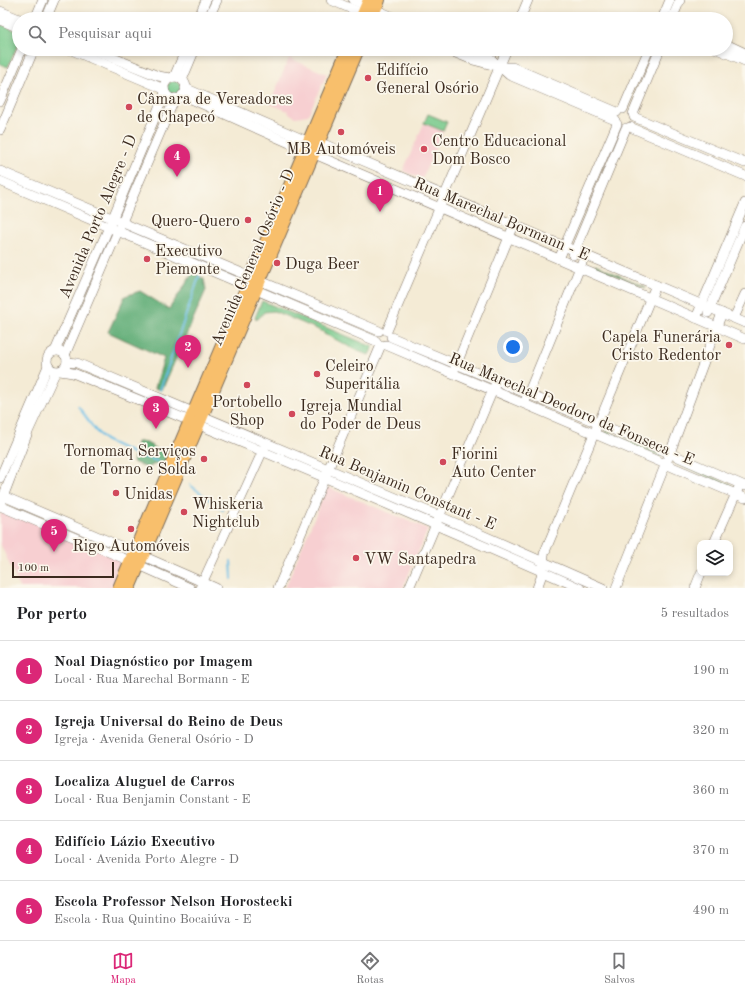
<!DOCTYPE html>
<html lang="pt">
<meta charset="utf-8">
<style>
body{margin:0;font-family:"Old Standard TT",serif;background:#f2f2f2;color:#202124}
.controls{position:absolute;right:12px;bottom:12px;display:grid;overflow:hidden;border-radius:8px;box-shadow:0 2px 6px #0003}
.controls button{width:36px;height:36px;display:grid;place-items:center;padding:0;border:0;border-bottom:1px solid #e0e0e0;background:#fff;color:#202124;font:20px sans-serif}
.scale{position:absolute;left:12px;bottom:10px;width:102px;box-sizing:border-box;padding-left:4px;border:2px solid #3b2a1e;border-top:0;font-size:11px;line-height:14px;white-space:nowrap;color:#3b2a1e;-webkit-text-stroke:3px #fbf7ec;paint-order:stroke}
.you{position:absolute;left:513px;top:347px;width:14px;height:14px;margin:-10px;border:3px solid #fff;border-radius:50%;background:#1a73e8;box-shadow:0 0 0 6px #1a73e833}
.badge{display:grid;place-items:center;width:26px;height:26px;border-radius:50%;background:#db2777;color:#fff;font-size:13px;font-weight:700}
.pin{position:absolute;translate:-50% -33px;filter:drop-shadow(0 1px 2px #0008)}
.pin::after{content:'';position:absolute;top:21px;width:14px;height:12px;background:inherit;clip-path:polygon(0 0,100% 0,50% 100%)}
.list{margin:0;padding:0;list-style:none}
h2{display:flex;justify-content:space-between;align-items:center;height:52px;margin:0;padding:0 16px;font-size:17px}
h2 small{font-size:13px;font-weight:400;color:#757577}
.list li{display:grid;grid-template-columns:26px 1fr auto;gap:12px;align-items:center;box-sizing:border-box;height:60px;padding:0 16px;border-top:1px solid #e0e0e0}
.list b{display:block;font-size:15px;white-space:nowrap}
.list p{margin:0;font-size:13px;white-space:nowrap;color:#757577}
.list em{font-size:13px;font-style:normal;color:#757577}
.icon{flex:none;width:22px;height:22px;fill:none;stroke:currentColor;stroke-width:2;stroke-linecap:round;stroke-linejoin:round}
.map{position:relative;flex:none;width:745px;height:588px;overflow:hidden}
.search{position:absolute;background:#fff;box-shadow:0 2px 6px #0003;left:12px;right:12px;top:12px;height:44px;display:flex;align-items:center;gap:10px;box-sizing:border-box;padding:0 14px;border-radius:22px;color:#757577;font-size:15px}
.sheet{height:352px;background:#fff}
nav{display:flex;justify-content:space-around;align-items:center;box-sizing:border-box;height:56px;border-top:1px solid #e0e0e0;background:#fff;font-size:11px;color:#757577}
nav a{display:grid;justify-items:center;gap:2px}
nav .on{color:#db2777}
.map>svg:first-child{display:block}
.built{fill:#f7cfd1}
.green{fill:#77c98b;stroke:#597a54}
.forest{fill:#61ad77;stroke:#4e6c4a}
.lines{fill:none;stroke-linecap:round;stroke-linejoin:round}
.stream{stroke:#6bbfe7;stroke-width:2}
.minor-casing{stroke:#7c6e5e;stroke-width:10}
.major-casing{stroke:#7c6e5e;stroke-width:14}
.minor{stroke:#fff;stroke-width:9}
.major{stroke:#f8bf6c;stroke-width:12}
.poi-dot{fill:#d1495b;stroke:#fbf7ec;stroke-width:1.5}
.labels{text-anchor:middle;stroke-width:3.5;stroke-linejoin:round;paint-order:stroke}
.poi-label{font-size:16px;fill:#3b2a1e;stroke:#fbf7ec;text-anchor:start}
.street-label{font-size:16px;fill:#3b2a1e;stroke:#fbf7ec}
</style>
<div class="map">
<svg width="745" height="588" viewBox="0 0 745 588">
<rect width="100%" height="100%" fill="#fbf7ec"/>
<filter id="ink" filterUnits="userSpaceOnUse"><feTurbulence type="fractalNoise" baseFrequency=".025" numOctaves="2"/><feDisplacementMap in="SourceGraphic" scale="8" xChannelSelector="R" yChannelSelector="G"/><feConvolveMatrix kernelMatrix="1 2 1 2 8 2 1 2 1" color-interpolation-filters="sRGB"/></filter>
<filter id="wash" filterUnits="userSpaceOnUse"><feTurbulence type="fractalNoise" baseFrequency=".012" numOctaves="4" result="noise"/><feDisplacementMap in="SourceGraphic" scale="16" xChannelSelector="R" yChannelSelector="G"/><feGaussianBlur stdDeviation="0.9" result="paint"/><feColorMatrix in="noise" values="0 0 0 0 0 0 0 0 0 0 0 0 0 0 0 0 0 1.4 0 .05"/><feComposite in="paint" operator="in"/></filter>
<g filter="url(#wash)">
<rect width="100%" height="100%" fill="#f4ebd5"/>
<g class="built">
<polygon points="289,58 327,74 308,115 296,117 288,113 288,111 270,104"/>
<polygon points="428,114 447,122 422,179 403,171"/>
<polygon points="327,487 428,529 403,588 285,588"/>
<polygon points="3,509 127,562 116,588 20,588 0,543 0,516"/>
</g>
<g class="green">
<polygon points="0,24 19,32 19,42 8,67 0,64"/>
<circle cx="174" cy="88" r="7"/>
<polygon points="428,114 447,122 443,131 424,123"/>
<polygon points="595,265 646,287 646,288 595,267"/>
<path d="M262 301 373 347 369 355C354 351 339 340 324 334V332L274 311 264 312 258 319 255 318Z"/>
<polygon points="606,431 662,455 661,457 605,433"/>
<polygon points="676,461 732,485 731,487 675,463"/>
</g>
<g class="forest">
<polygon points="193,273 204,279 206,290 162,390 155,388 164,358 108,332 125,296 140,291 169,309"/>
<polygon points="137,442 145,442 168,455 163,464 155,464 147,468 133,462"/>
</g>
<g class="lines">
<g class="stream">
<polyline points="160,390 201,271"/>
<polyline points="78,406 95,430 105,440 137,455 157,461"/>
<polyline points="190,485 223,510"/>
<polyline points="231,561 232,579"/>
</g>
</g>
</g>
<g filter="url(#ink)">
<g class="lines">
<g class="minor-casing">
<g id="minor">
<polyline points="331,0 368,16"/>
<polyline points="353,0 398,19"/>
<polyline points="0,11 19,19"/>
<polyline points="35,19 43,0"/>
<polyline points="46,19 54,0"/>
<polyline points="198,19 206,0"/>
<polyline points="208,19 217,0"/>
<polyline points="520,19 528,0"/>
<polyline points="662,19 670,0"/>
<polyline points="672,19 680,0"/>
<polyline points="0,20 19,28"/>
<polyline points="726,44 745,53"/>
<polyline points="69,49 164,89"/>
<polyline points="91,49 158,76 170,78"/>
<polyline points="446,49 473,60 500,67 509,75 615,120"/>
<polyline points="469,49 490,58 500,67 512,67 617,112"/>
<polyline points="717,49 745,61"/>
<polyline points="174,77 186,49"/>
<circle cx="175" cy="88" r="11"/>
<polyline points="182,80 195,49"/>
<polyline points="185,88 309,142 319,142 745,323"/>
<polyline points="182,95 305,150 745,339"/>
<polyline points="0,101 22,49"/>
<polyline points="623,109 649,49"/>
<polyline points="633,114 660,49"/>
<polyline points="634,117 745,163"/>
<polyline points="630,127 745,176"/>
<polyline points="0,130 34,49"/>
<polyline points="0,171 379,331"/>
<polyline points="0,181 376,341"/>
<polyline points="573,255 626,128"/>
<polyline points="559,259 617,124"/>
<polyline points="708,313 745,226"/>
<polyline points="696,318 745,203"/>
<polyline points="734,318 745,294"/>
<polyline points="387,331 507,49"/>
<polyline points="391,337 662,450 745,486"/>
<polyline points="386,345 745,498"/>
<circle cx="57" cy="361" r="10"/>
<polyline points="55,351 109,227 165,93"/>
<polyline points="65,355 175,98"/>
<polyline points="67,362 77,363 439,516 603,588"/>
<polyline points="455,368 514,225"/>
<path d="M60 371 73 373C243 442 412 514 580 588"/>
<polyline points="526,399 585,255"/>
<polyline points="0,478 48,366"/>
<polyline points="3,496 134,552"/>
<polyline points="0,505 28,432 56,371"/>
<polyline points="0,506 130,561"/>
<polyline points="714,543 738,489"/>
<polyline points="143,556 216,588"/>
<polyline points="139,565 190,588"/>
<polyline points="200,588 265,446"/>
<polyline points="278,588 381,345"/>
<polyline points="409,588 495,385"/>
<polyline points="537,588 543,572 544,554 656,285"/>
<polyline points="616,588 670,453 722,313"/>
<polyline points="695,588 701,573"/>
</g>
</g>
<g class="major-casing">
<g id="major">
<polyline points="361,19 369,0"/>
<polyline points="371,19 379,0"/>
<polyline points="119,588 348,49"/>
<polyline points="129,588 358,49"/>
</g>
</g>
<use href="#minor" class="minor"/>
<use href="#major" class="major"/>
</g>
</g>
<g class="poi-dot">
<circle cx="368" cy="78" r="4"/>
<circle cx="129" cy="107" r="4"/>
<circle cx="341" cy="132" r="4"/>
<circle cx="424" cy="149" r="4"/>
<circle cx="248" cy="220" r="4"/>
<circle cx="147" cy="259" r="4"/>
<circle cx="277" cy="263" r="4"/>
<circle cx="729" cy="345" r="4"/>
<circle cx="317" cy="374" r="4"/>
<circle cx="247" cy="385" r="4"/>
<circle cx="292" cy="414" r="4"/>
<circle cx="204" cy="459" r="4"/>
<circle cx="443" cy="462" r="4"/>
<circle cx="116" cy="493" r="4"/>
<circle cx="184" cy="512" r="4"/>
<circle cx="131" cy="529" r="4"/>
<circle cx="356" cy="558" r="4"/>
</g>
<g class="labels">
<g class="poi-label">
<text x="376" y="75">Edifício<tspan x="376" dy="18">General Osório</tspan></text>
<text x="137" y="104">Câmara de Vereadores<tspan x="137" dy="18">de Chapecó</tspan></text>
<text x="432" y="146">Centro Educacional<tspan x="432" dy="18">Dom Bosco</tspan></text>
<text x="341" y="154" text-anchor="middle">MB Automóveis</text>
<text x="240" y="226" text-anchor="end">Quero-Quero</text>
<text x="155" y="256">Executivo<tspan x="155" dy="18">Piemonte</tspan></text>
<text x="285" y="269">Duga Beer</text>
<text x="721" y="342" text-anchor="end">Capela Funerária<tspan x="721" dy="18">Cristo Redentor</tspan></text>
<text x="325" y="371">Celeiro<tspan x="325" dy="18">Superitália</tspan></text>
<text x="247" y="407" text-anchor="middle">Portobello<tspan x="247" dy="18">Shop</tspan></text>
<text x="300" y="411">Igreja Mundial<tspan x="300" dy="18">do Poder de Deus</tspan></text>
<text x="196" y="456" text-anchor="end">Tornomaq Serviços<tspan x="196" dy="18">de Torno e Solda</tspan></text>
<text x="451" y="459">Fiorini<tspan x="451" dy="18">Auto Center</tspan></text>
<text x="124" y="499">Unidas</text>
<text x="192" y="509">Whiskeria<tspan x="192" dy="18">Nightclub</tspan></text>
<text x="131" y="551" text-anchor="middle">Rigo Automóveis</text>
<text x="364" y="564">VW Santapedra</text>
</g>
<g class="street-label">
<text transform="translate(97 216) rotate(-67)" y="6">Avenida Porto Alegre - D</text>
<text transform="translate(502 218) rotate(23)" y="6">Rua Marechal Bormann - E</text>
<text transform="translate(252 257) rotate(-67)" y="6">Avenida General Osório - D</text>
<text transform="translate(572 408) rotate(23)" y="6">Rua Marechal Deodoro da Fonseca - E</text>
<text transform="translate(408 487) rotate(23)" y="6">Rua Benjamin Constant - E</text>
</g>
</g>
</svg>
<div class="controls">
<button><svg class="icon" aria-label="layers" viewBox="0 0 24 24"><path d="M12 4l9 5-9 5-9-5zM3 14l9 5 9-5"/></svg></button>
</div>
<div class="scale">100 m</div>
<div class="you"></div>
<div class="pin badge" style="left:380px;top:212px">1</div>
<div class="pin badge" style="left:188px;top:368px">2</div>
<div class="pin badge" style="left:156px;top:429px">3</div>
<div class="pin badge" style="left:177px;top:177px">4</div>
<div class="pin badge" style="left:54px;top:552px">5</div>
<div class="search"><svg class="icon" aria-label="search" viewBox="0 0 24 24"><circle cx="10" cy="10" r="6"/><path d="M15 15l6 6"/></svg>Pesquisar aqui</div>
</div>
<section class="sheet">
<h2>Por perto<small>5 resultados</small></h2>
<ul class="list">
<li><span class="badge">1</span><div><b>Noal Diagnóstico por Imagem</b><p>Local · Rua Marechal Bormann - E</p></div><em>190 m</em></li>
<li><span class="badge">2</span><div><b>Igreja Universal do Reino de Deus</b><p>Igreja · Avenida General Osório - D</p></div><em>320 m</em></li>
<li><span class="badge">3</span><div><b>Localiza Aluguel de Carros</b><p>Local · Rua Benjamin Constant - E</p></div><em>360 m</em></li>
<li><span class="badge">4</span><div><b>Edifício Lázio Executivo</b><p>Local · Avenida Porto Alegre - D</p></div><em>370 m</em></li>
<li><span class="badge">5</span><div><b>Escola Professor Nelson Horostecki</b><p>Escola · Rua Quintino Bocaiúva - E</p></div><em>490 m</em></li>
</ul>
</section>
<nav>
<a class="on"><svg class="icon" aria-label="map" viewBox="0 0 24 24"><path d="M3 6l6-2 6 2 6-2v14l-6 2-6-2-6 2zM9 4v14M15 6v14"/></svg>Mapa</a>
<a><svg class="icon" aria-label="directions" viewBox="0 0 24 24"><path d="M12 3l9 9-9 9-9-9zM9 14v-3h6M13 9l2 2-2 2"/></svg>Rotas</a>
<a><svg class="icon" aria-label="saved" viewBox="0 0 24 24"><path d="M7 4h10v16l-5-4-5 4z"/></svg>Salvos</a>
</nav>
